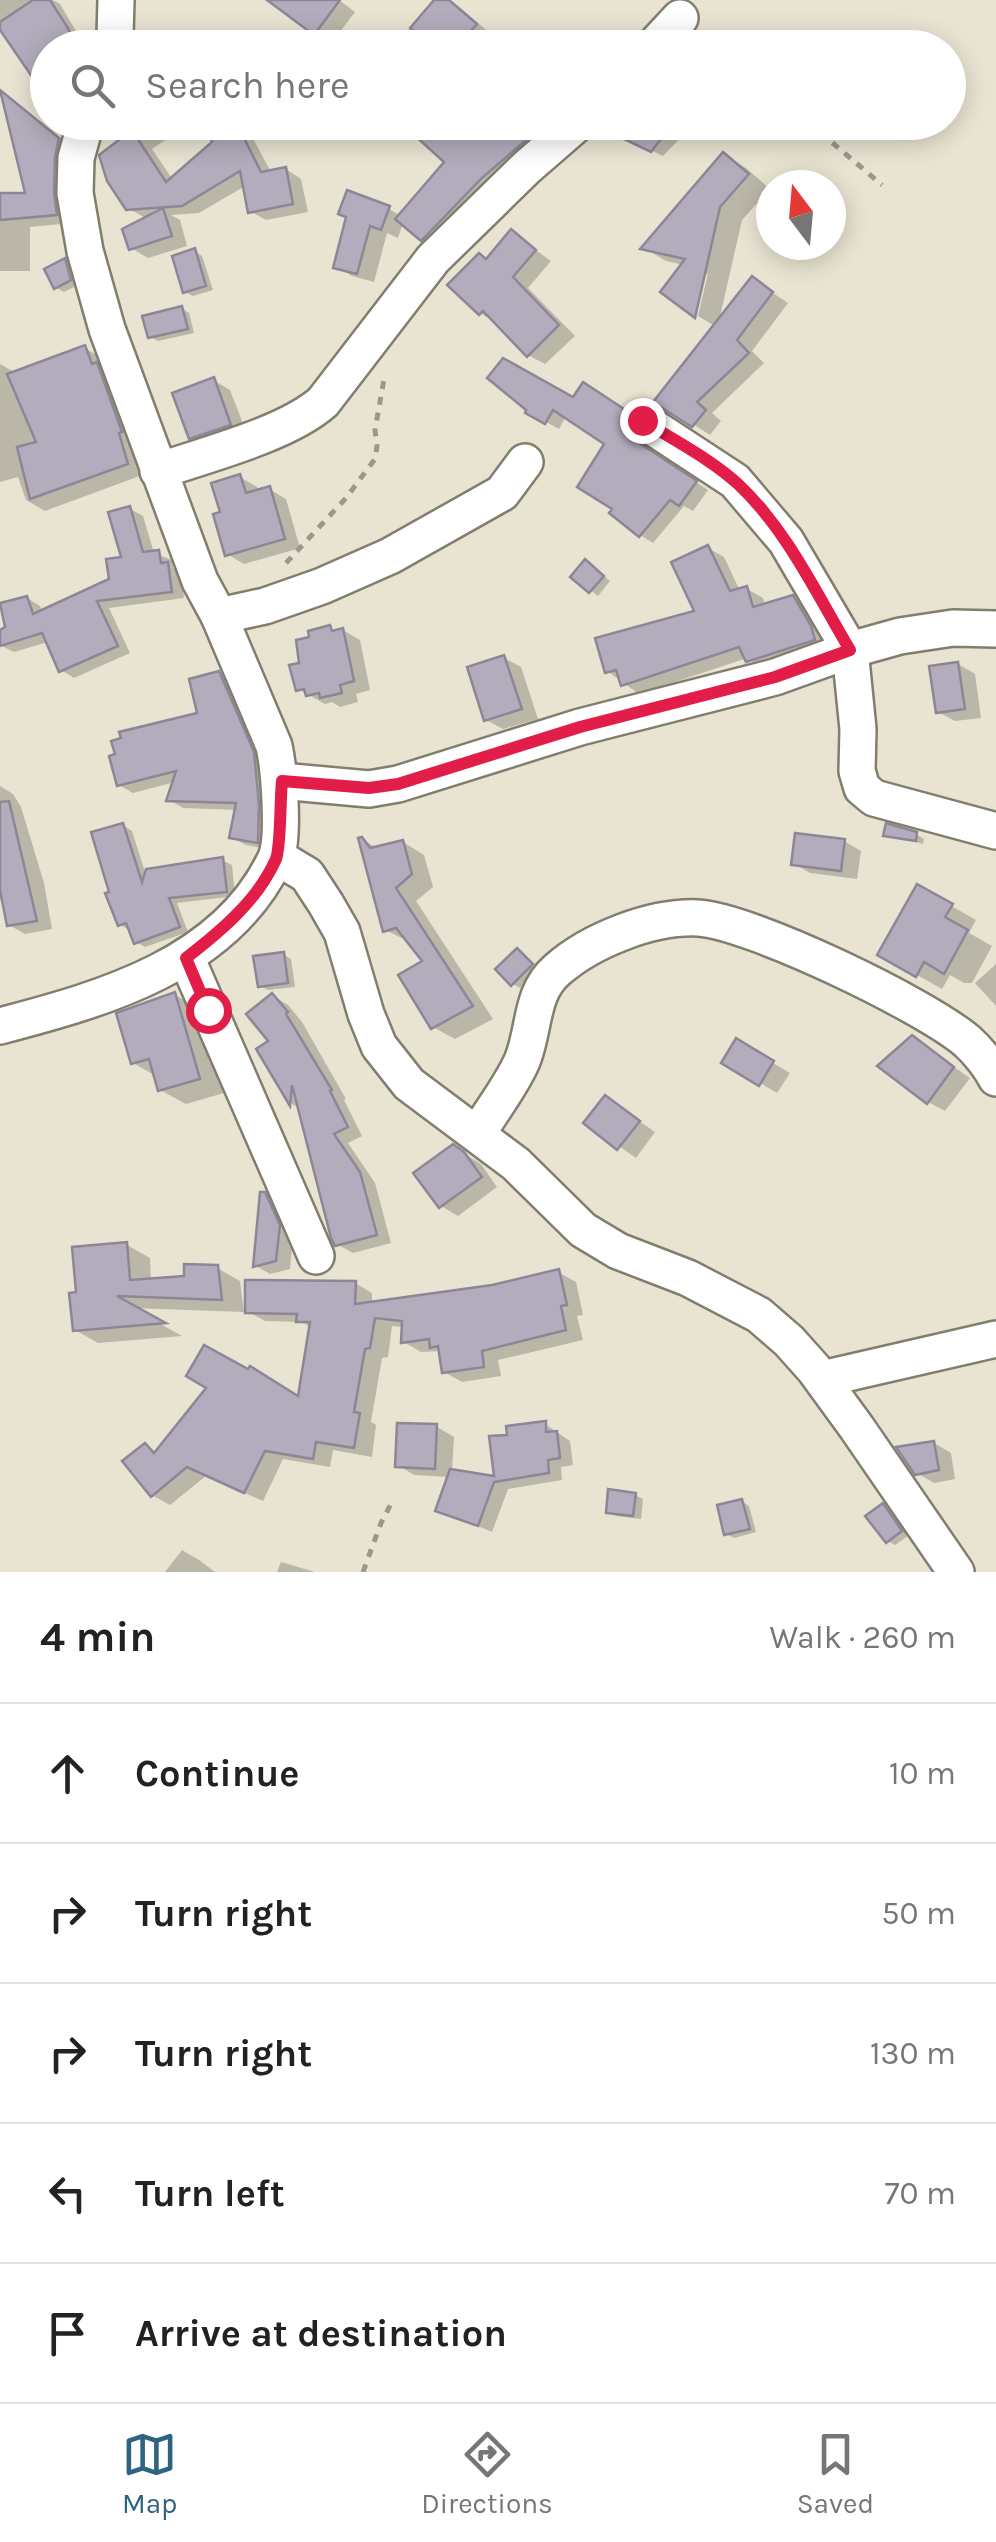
<!DOCTYPE html>
<meta charset="utf-8">
<style>
body{margin:0;font-family:Karla,sans-serif;background:#f2f2f2;color:#222}
.compass{position:absolute;left:756px;top:170px;width:90px;height:90px;border-radius:50%;background:#fff;box-shadow:0 5px 25px #0003;rotate:344deg}
.stop{position:absolute;width:30px;height:30px;margin:-22px;border:8px solid #e11d48;border-radius:50%;background:#fff}
.stop.end{background:#e11d48;border-color:#fff;box-shadow:0 2px 10px #0008}
.list{margin:0;padding:0;list-style:none}
h2{display:flex;justify-content:space-between;align-items:center;height:130px;margin:0;padding:0 40px;font-size:42px}
h2 small{font-size:32px;font-weight:400;color:#767676}
.list li{display:grid;grid-template-columns:65px 1fr auto;gap:30px;align-items:center;box-sizing:border-box;height:140px;padding:0 40px;border-top:2px solid #e0e0e0}
.list b{display:block;font-size:38px;white-space:nowrap}
.list em{font-size:32px;font-style:normal;color:#767676}
.icon{flex:none;width:55px;height:55px;fill:none;stroke:currentColor;stroke-width:2;stroke-linecap:round;stroke-linejoin:round}
.map{position:relative;flex:none;width:996px;height:1572px;overflow:hidden}
.search{position:absolute;background:#fff;box-shadow:0 5px 25px #0003;left:30px;right:30px;top:30px;height:110px;display:flex;align-items:center;gap:25px;box-sizing:border-box;padding:0 35px;border-radius:55px;color:#767676;font-size:38px}
.sheet{height:830px;background:#fff}
nav{display:flex;justify-content:space-around;align-items:center;box-sizing:border-box;height:140px;border-top:2px solid #e0e0e0;background:#fff;font-size:28px;color:#767676}
nav a{display:grid;justify-items:center;gap:5px}
nav .on{color:#2d647f}
.map>svg:first-child{display:block}
.shadow{fill:#0003}
.building{fill:#b3acbc;stroke:#8d8696;stroke-width:2.5}
.lines{fill:none;stroke-linecap:round;stroke-linejoin:round}
.minor-casing{stroke:#827e6e;stroke-width:40}
.path{stroke:#9b988b;stroke-width:5;stroke-dasharray:8 8;stroke-linecap:butt}
.minor{stroke:#fff;stroke-width:35}
.route{stroke:#e11d48;stroke-width:12}
</style>
<div class="map">
<svg width="996" height="1572" viewBox="0 0 996 1572">
<rect width="100%" height="100%" fill="#e9e4d2"/>
<g class="shadow">
<polygon points="0,0 53,0 60,4 86,48 48,48 0,25"/>
<polygon points="288,0 339,0 355,12 339,33 362,40 369,45 368,48 333,48 335,44 282,8"/>
<polygon points="437,0 448,0 458,6 492,35 481,48 416,48 424,37"/>
<polygon points="2,94 75,149 72,223 30,227 30,271 0,271 0,195 29,195"/>
<polygon points="125,122 182,122 185,127 152,149 173,180 215,143 205,122 256,122 259,129 250,133 271,172 286,169 301,179 308,212 266,220 250,211 245,186 199,213 171,215 180,220 187,246 148,258 131,248 147,219 128,208 132,134"/>
<polygon points="400,122 553,122 439,249 403,223 398,238 387,233 374,282 352,276 336,266 349,217 389,209 401,216 447,162"/>
<polygon points="616,122 696,122 663,156 625,138"/>
<polygon points="724,155 746,168 770,189 742,220 719,321 752,279 788,303 752,351 764,363 712,413 721,421 710,435 657,401 715,326 698,316 708,273 701,280 684,265 666,261 644,248"/>
<polygon points="511,232 551,261 528,288 575,336 545,364 528,355 498,324 480,313 488,261"/>
<polygon points="195,251 202,256 213,290 193,296 185,292"/>
<polygon points="65,261 72,265 78,285 64,292 56,288"/>
<polygon points="181,308 189,313 194,333 158,341 150,337"/>
<polygon points="84,348 103,358 145,474 45,511 26,500 18,477 0,482 0,364 16,373"/>
<polygon points="213,380 230,390 247,434 208,447 191,437"/>
<polygon points="596,392 636,419 633,429 643,447 708,490 693,511 684,506 653,543 640,535 608,443 566,416 559,429 528,412"/>
<polygon points="240,477 257,487 259,492 269,489 286,499 300,548 244,564 227,554 223,514"/>
<polygon points="130,509 143,516 154,553 172,560 173,568 181,573 184,598 109,608 130,653 74,678 61,670 48,642 14,652 0,645 0,632 8,629 27,598 40,606 42,613 112,581 124,559"/>
<polygon points="708,548 724,557 740,591 747,589 763,598 765,606 793,598 810,607 830,649 765,670 747,658 639,694 607,671 697,613"/>
<polygon points="586,562 610,581 598,596 573,576"/>
<polygon points="330,628 337,632 343,630 360,640 370,690 356,694 358,702 340,707 332,702 325,704 298,689 302,665 312,638"/>
<polygon points="504,658 521,667 538,719 503,729 486,720"/>
<polygon points="958,664 975,674 981,718 955,721 938,712"/>
<polygon points="219,673 233,682 267,762 271,850 246,845 231,837 237,810 183,808 169,800 175,782 133,793 119,785 200,715"/>
<polygon points="0,786 13,794 21,807 44,883 52,929 25,934 9,925 4,899 0,900"/>
<polygon points="123,825 132,831 145,872 222,860 232,865 235,896 177,903 188,932 145,947 136,942 129,930 120,924 112,893"/>
<polygon points="886,834 916,834 924,839 923,844"/>
<polygon points="362,839 378,849 403,842 424,855 433,887 416,901 493,1019 455,1039 433,1027 426,962 410,942 385,930"/>
<polygon points="844,841 861,851 857,879 810,873 793,863"/>
<polygon points="918,887 976,920 969,933 992,946 972,983 964,983 950,975 942,989 880,954"/>
<polygon points="517,951 539,970 520,988 513,984"/>
<polygon points="283,954 291,959 295,987 268,990 260,986"/>
<polygon points="996,964 996,1006 975,983"/>
<polygon points="175,995 200,1009 224,1093 186,1104 160,1090 156,1076 133,1063"/>
<polygon points="273,996 288,1005 302,1022 346,1099 344,1100 362,1136 348,1143 375,1183 391,1243 353,1253 337,1244 299,1108 292,1104 259,1050 272,1042"/>
<polygon points="912,1038 970,1078 945,1111 928,1102"/>
<polygon points="737,1042 790,1073 777,1093 725,1062"/>
<polygon points="606,1098 655,1132 636,1158 586,1123"/>
<polygon points="453,1147 481,1164 497,1187 458,1216 441,1206"/>
<polygon points="264,1195 279,1204 293,1235 290,1269 270,1274 256,1266"/>
<polygon points="127,1245 150,1258 151,1281 186,1278 217,1268 240,1281 244,1312 132,1308 182,1336 98,1343 75,1330 79,1294"/>
<polygon points="558,1272 576,1282 583,1315 577,1316 583,1340 498,1360 501,1376 462,1382 444,1372 441,1351 421,1352 404,1342 404,1327 392,1326 388,1357 382,1358 371,1422 376,1425 372,1457 333,1450 330,1467 283,1459 263,1501 206,1476 170,1505 152,1495 145,1446 158,1453 299,1399 312,1328 302,1322 265,1321 247,1311 355,1283 372,1293 372,1304 492,1288"/>
<polygon points="545,1424 570,1441 573,1465 561,1467 562,1480 508,1489 492,1532 438,1509 450,1477 414,1475 398,1465 437,1427 454,1437 452,1471 497,1480 509,1437"/>
<polygon points="934,1443 951,1453 955,1479 934,1483 917,1473"/>
<polygon points="635,1495 643,1499 641,1519 616,1516 608,1511"/>
<polygon points="741,1501 749,1506 756,1532 734,1538 726,1534"/>
<polygon points="883,1506 891,1510 908,1536 895,1545 888,1541"/>
<polygon points="182,1550 199,1560 215,1572 165,1572"/>
<polygon points="281,1562 315,1572 277,1572"/>
</g>
<g class="building">
<polygon points="33,0 50,0 68,28 75,48 48,48 48,100 0,30 0,22"/>
<polygon points="267,0 340,0 314,35"/>
<polygon points="434,0 449,0 477,24 456,48 433,48 410,28"/>
<polygon points="0,90 59,138 55,157 54,192 57,215 0,220 0,193 25,193"/>
<polygon points="203,122 236,122 261,172 286,167 293,204 248,213 240,171 182,206 126,210 107,181 99,155 132,130 166,182 212,142"/>
<polygon points="400,122 504,122 526,140 482,178 421,241 395,219 444,162"/>
<polygon points="600,122 674,122 651,152 599,127"/>
<polygon points="723,152 749,174 720,207 695,318 660,292 685,259 640,249"/>
<polygon points="347,190 390,206 381,230 370,226 357,274 333,268 346,217 338,214"/>
<polygon points="163,208 172,236 129,250 122,229"/>
<polygon points="511,229 536,250 513,277 559,325 527,357 483,311 479,315 447,285 479,253 486,259"/>
<polygon points="195,248 206,286 183,293 172,256"/>
<polygon points="65,258 71,280 54,289 44,269"/>
<polygon points="752,276 773,292 737,340 749,353 697,402 706,410 692,427 653,402"/>
<polygon points="182,306 188,329 148,338 142,316"/>
<polygon points="85,345 92,364 97,362 122,432 119,433 128,464 30,499 17,447 36,442 7,374"/>
<polygon points="503,358 573,397 583,382 624,409 621,420 630,437 697,481 679,506 670,500 639,537 609,513 612,509 577,487 604,444 553,410 545,424 525,413 526,410 487,378"/>
<polygon points="214,377 231,425 189,439 172,393"/>
<polygon points="240,474 246,493 270,486 285,539 225,556 213,514 220,512 211,483"/>
<polygon points="130,506 143,552 159,550 161,563 168,562 172,592 97,601 118,646 59,672 42,633 0,646 0,630 5,627 0,603 27,596 33,614 109,579 106,559 121,557 108,512"/>
<polygon points="708,545 730,591 747,586 753,607 793,595 811,626 815,640 746,662 739,647 621,686 616,670 605,673 595,638 694,611 671,562"/>
<polygon points="585,559 604,576 589,593 570,577"/>
<polygon points="330,625 332,631 343,628 354,681 340,685 342,693 320,698 319,693 306,696 304,689 296,691 289,665 299,663 296,640 309,637 308,631"/>
<polygon points="504,655 522,709 484,721 467,667"/>
<polygon points="958,662 965,709 936,713 929,666"/>
<polygon points="219,671 254,752 259,805 258,843 229,838 236,803 166,801 176,771 117,786 109,756 115,754 111,741 121,738 119,732 197,713 189,679"/>
<polygon points="9,801 37,921 7,926 0,890 0,802"/>
<polygon points="123,823 142,882 146,869 223,857 227,892 169,898 180,927 134,944 126,923 118,926 105,893 109,892 91,832"/>
<polygon points="886,823 917,832 916,841 883,836"/>
<polygon points="795,833 845,839 841,871 791,865"/>
<polygon points="362,837 370,848 403,840 412,874 396,888 473,1006 431,1029 398,975 422,961 396,928 383,932 358,838"/>
<polygon points="917,884 953,904 945,917 968,930 944,974 924,962 916,977 877,955"/>
<polygon points="517,948 533,964 511,986 495,969"/>
<polygon points="284,952 288,983 258,987 253,956"/>
<polygon points="175,992 200,1079 158,1091 149,1059 131,1064 116,1013"/>
<polygon points="272,993 288,1012 286,1014 332,1090 330,1091 348,1127 334,1134 360,1172 377,1235 335,1246 331,1238 292,1085 290,1106 256,1049 268,1041 246,1014"/>
<polygon points="912,1035 954,1067 927,1104 877,1066"/>
<polygon points="736,1038 774,1061 759,1086 721,1063"/>
<polygon points="605,1095 640,1121 617,1150 583,1123"/>
<polygon points="453,1144 464,1152 482,1177 439,1208 413,1173"/>
<polygon points="260,1192 265,1192 280,1225 276,1261 253,1267"/>
<polygon points="127,1242 130,1280 184,1276 184,1264 218,1265 222,1300 117,1296 166,1323 73,1331 69,1293 76,1292 72,1247"/>
<polygon points="559,1269 567,1305 561,1306 566,1330 482,1351 484,1367 442,1373 438,1346 430,1348 429,1339 401,1343 402,1321 375,1318 370,1348 365,1349 354,1412 360,1413 354,1448 316,1442 313,1459 265,1451 244,1493 187,1467 151,1497 122,1461 145,1443 154,1453 206,1388 186,1376 204,1345 248,1369 250,1366 298,1396 310,1322 296,1322 297,1314 245,1313 245,1280 356,1281 355,1304 492,1285"/>
<polygon points="546,1421 546,1432 557,1431 560,1458 548,1460 549,1473 494,1482 478,1526 435,1511 450,1469 494,1476 489,1436 507,1435 506,1426"/>
<polygon points="397,1423 437,1424 435,1469 395,1467"/>
<polygon points="934,1441 939,1470 915,1475 896,1447"/>
<polygon points="608,1489 636,1493 633,1516 606,1513"/>
<polygon points="742,1499 750,1529 724,1535 717,1505"/>
<polygon points="883,1503 902,1531 886,1543 865,1516"/>
</g>
<g class="lines">
<g class="minor-casing">
<g id="minor">
<polyline points="111,48 115,36 116,0"/>
<polyline points="652,48 680,18"/>
<polyline points="642,420 735,481 786,541 850,650 858,729 857,771 862,788 874,798 996,831"/>
<path d="M158 471C205 455 287 434 323 402L433 259 526 168 579 122"/>
<polyline points="219,616 265,606 322,586 390,556 502,493 525,462"/>
<polyline points="281,781 369,789 398,784 580,727 775,677 850,650 900,636 953,628 996,629"/>
<polyline points="277,857 307,875 326,904 342,932 366,1014 379,1046 409,1084 516,1164 583,1230 618,1251 688,1278 759,1315 789,1341 814,1369 857,1428 956,1572"/>
<polyline points="186,957 316,1256"/>
<path d="M0 1026C103 999 225 965 275 860 285 840 279 769 274 746L219 616 200 581 107 329 85 251 75 193 76 158 86 122"/>
<path d="M478 1133C492 1110 511 1086 522 1061 535 1030 530 993 557 970 591 940 652 916 698 918 751 921 927 1006 968 1042 978 1051 990 1066 996 1078"/>
<polyline points="822,1379 996,1339"/>
</g>
</g>
<g class="path">
<polyline points="705,34 723,48"/>
<polyline points="808,122 882,185"/>
<polyline points="286,563 346,498 375,459 377,446 375,430 384,379"/>
<polyline points="363,1572 381,1523 393,1500"/>
</g>
<use href="#minor" class="minor"/>
</g>
<g class="lines">
<path class="route" d="M208 1010 186 958C221 931 258 900 276 859 281 846 280 799 282 781L369 788 398 784 580 727 775 677 850 650C816 593 787 530 738 484 711 459 673 440 642 420"/>
</g>
</svg>
<svg class="compass" viewBox="-18 -18 36 36"><path d="M0-13l5 13h-10z" fill="#e53935"/><path d="M0 13l5-13h-10z" fill="#767676"/></svg>
<div class="stop" style="left:208px;top:1010px"></div>
<div class="stop end" style="left:642px;top:420px"></div>
<div class="search"><svg class="icon" aria-label="search" viewBox="0 0 24 24"><circle cx="10" cy="10" r="6"/><path d="M15 15l6 6"/></svg>Search here</div>
</div>
<section class="sheet">
<h2>4 min<small>Walk · 260 m</small></h2>
<ul class="list">
<li><svg class="icon" aria-label="ahead" viewBox="0 0 24 24"><path d="M12 20V5M6 11l6-6 6 6"/></svg><div><b>Continue</b></div><em>10 m</em></li>
<li><svg class="icon" aria-label="right" viewBox="0 0 24 24"><path d="M7 20v-9h11M14 6l5 5-5 5"/></svg><div><b>Turn right</b></div><em>50 m</em></li>
<li><svg class="icon" aria-label="right" viewBox="0 0 24 24"><path d="M7 20v-9h11M14 6l5 5-5 5"/></svg><div><b>Turn right</b></div><em>130 m</em></li>
<li><svg class="icon" aria-label="left" viewBox="0 0 24 24"><path d="M17 20v-9H6M10 6l-5 5 5 5"/></svg><div><b>Turn left</b></div><em>70 m</em></li>
<li><svg class="icon" aria-label="arrive" viewBox="0 0 24 24"><path d="M6 21V4h12l-3 4 3 4H6"/></svg><div><b>Arrive at destination</b></div></li>
</ul>
</section>
<nav>
<a class="on"><svg class="icon" aria-label="map" viewBox="0 0 24 24"><path d="M3 6l6-2 6 2 6-2v14l-6 2-6-2-6 2zM9 4v14M15 6v14"/></svg>Map</a>
<a><svg class="icon" aria-label="directions" viewBox="0 0 24 24"><path d="M12 3l9 9-9 9-9-9zM9 14v-3h6M13 9l2 2-2 2"/></svg>Directions</a>
<a><svg class="icon" aria-label="saved" viewBox="0 0 24 24"><path d="M7 4h10v16l-5-4-5 4z"/></svg>Saved</a>
</nav>
